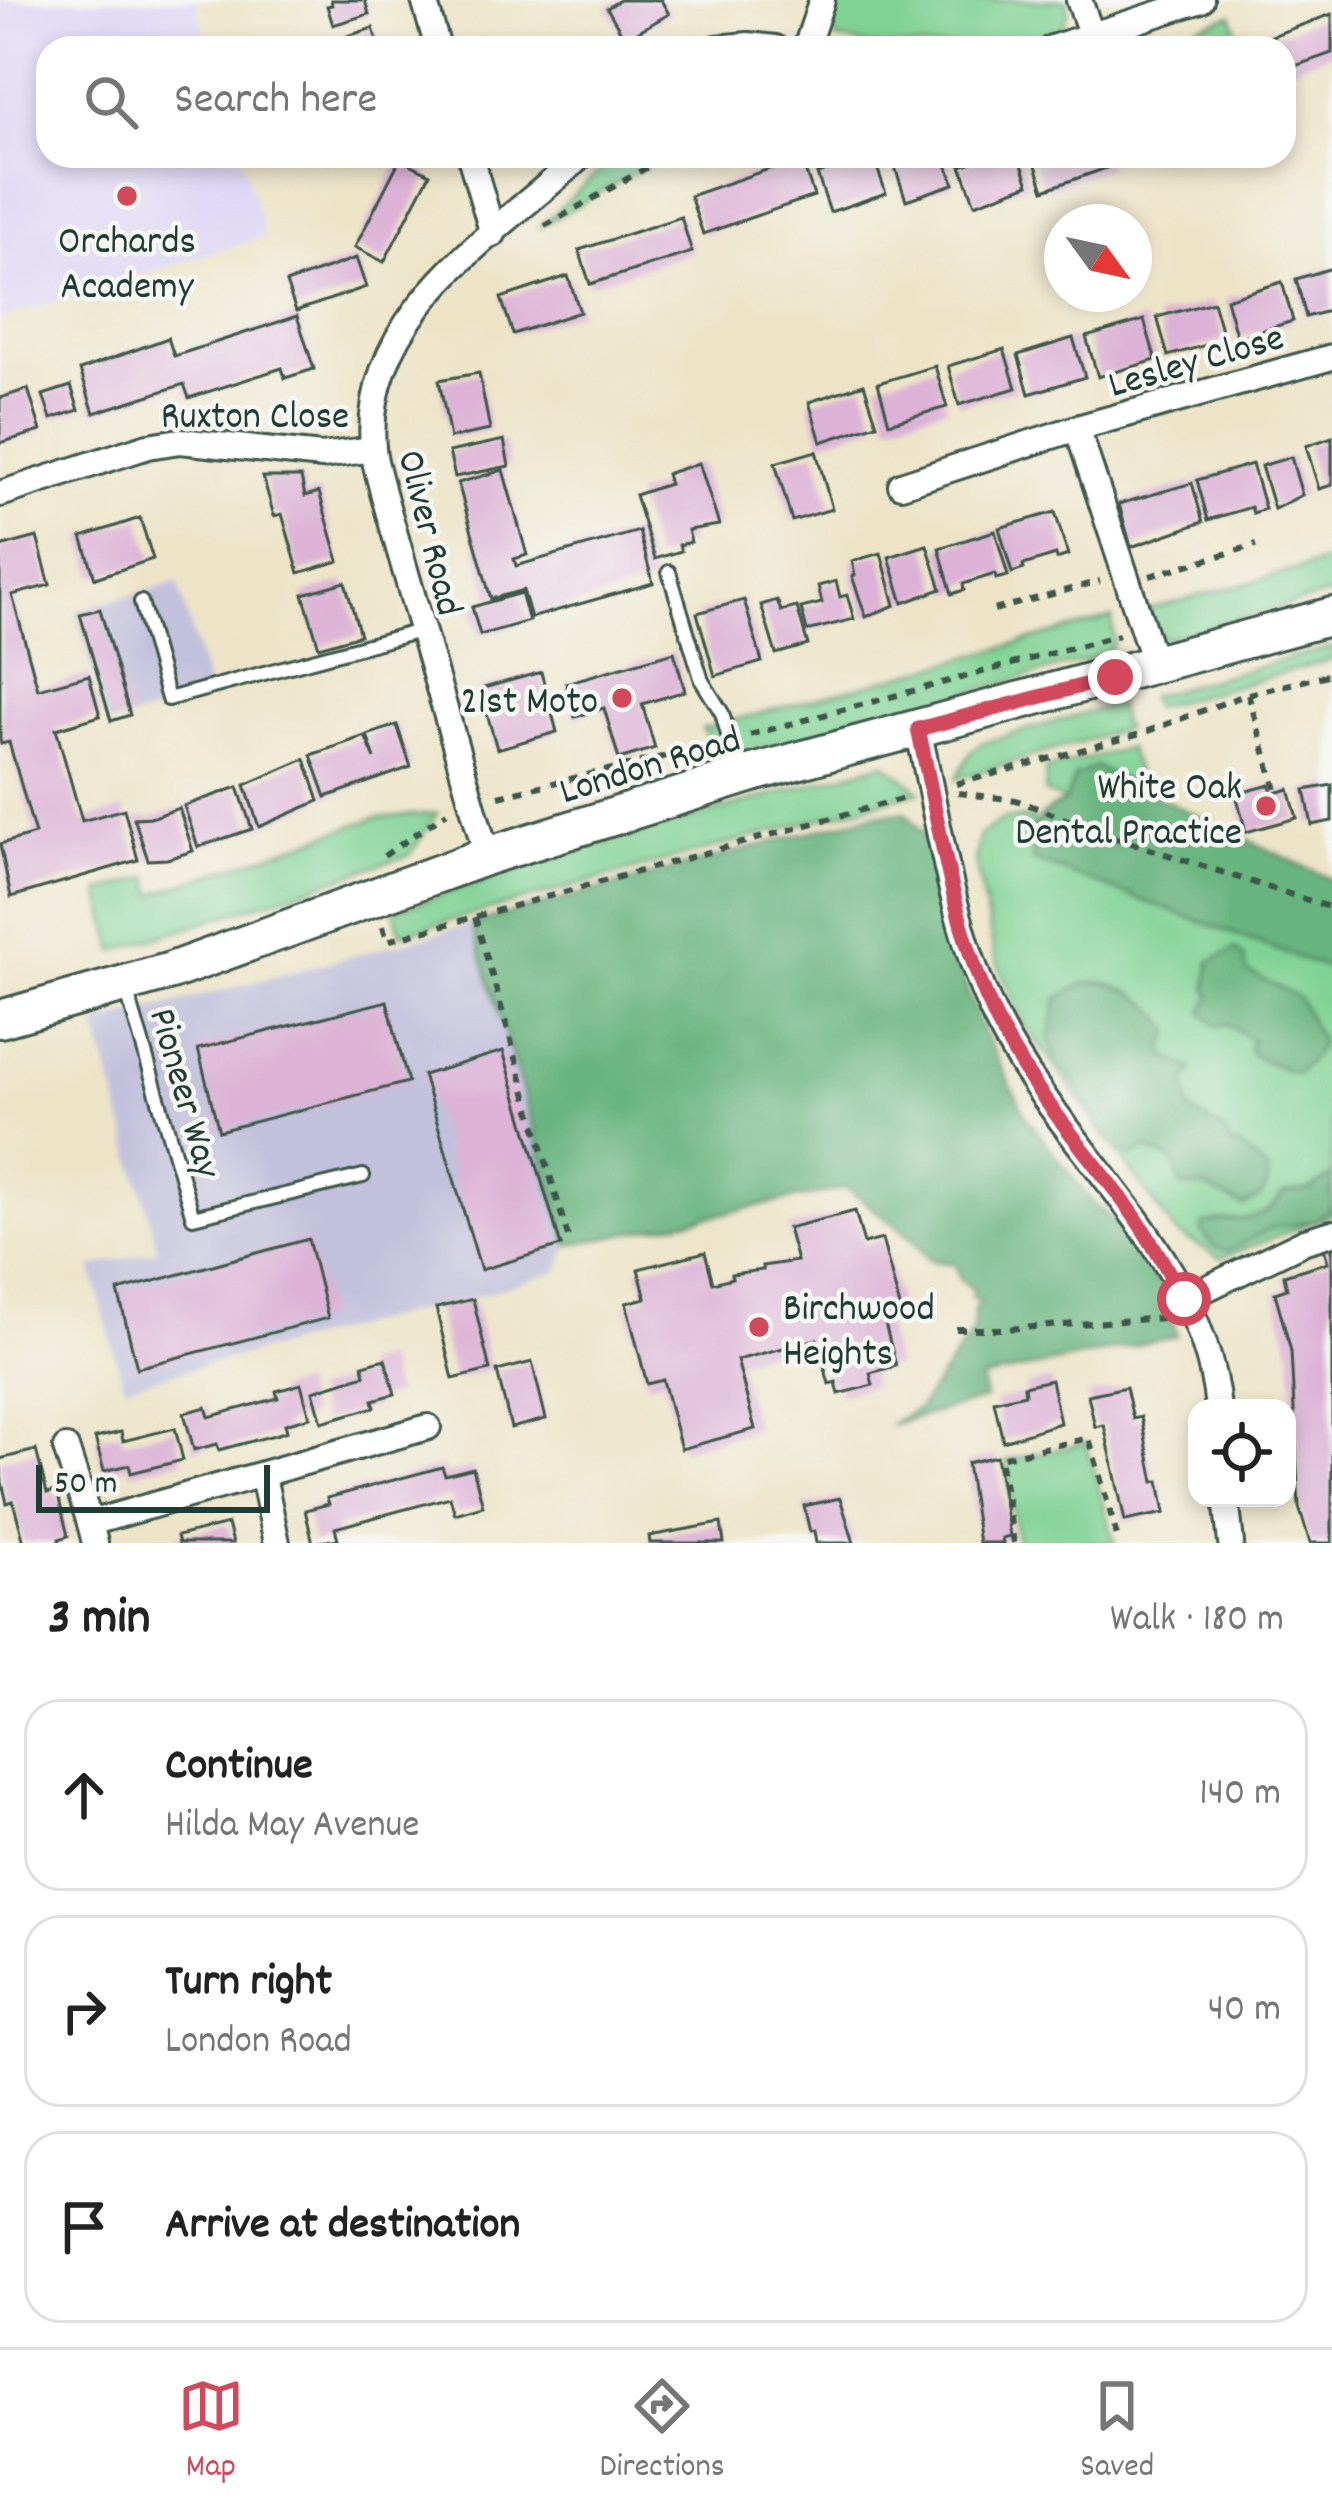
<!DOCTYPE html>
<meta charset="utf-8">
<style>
body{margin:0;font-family:Dekko,sans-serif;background:#f6f6f6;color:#222}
.controls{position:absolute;right:36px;bottom:36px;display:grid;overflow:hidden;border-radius:24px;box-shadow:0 6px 18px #0003}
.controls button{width:108px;height:108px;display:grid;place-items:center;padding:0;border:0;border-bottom:3px solid #e0e0e0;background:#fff;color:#222;font:60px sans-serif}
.compass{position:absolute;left:1044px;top:204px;width:108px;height:108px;border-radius:50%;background:#fff;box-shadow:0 6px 18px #0003;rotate:123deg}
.scale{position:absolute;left:36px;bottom:30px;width:234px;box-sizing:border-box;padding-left:12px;border:6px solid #1f3d34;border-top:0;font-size:33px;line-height:42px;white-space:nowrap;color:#1f3d34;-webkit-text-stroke:9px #f6f6f2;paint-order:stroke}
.stop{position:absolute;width:36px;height:36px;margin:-27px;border:9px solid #d1495b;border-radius:50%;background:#fff}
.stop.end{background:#d1495b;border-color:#fff;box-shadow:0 3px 12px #0008}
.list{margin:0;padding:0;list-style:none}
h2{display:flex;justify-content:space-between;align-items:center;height:156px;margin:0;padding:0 48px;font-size:51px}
h2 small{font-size:39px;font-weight:400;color:#767676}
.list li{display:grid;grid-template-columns:78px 1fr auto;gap:36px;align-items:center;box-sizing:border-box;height:192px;margin:0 24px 24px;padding:0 24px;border:3px solid #e0e0e0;border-radius:36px}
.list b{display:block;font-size:45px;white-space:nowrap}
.list p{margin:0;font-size:39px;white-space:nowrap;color:#767676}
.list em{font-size:39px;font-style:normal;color:#767676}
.icon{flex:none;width:66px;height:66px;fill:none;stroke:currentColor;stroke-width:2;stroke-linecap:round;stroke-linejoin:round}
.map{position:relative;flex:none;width:1332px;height:1543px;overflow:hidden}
.search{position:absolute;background:#fff;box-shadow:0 6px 18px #0003;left:36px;right:36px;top:36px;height:132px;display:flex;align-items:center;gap:30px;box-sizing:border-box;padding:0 42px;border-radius:36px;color:#767676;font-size:45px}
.sheet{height:804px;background:#fff}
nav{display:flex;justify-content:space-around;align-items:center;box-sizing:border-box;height:168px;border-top:3px solid #e0e0e0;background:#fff;font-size:33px;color:#767676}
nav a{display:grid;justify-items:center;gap:6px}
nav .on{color:#d1495b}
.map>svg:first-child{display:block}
.built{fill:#ddd5f6}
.industrial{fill:#c2c1dc}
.green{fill:#80d294;stroke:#508864;stroke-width:3}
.forest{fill:#68b47e;stroke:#447859;stroke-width:3}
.building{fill:#dcb2d6}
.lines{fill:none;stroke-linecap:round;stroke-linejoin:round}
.service-casing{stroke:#3e564a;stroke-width:18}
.minor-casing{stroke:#3e564a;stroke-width:30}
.secondary-casing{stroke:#3e564a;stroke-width:42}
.path{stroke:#3e564a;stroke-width:6;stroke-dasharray:9 9;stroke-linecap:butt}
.service{stroke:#fff;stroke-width:12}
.minor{stroke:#fff;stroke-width:24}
.secondary{stroke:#fff;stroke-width:36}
.route{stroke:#d1495b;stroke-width:15}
.poi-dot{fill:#d1495b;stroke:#f6f6f2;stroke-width:4.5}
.labels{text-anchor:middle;stroke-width:9;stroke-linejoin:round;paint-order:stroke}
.poi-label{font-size:39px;fill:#1f3d34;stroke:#f6f6f2;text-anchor:end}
.street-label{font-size:39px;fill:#1f3d34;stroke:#f6f6f2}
</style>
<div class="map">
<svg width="1332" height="1543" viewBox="0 0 1332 1543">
<rect width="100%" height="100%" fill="#f6f6f2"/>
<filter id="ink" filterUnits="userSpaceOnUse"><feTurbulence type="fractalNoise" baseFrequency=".00833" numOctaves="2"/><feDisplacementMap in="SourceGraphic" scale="24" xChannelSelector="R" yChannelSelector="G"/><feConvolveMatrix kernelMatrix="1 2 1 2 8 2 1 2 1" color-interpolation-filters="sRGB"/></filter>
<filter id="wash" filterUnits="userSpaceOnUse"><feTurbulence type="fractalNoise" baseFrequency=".004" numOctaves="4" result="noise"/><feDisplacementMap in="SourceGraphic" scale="48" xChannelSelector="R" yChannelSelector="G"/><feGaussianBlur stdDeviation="2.7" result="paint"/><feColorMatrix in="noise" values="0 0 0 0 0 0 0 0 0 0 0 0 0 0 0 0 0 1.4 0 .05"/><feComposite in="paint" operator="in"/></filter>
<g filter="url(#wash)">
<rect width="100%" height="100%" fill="#ede4c8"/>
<polygon class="built" points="0,0 195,0 209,48 48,48 48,156 241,156 265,236 0,319"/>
<g class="industrial">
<polygon points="178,582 210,697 108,725 76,611"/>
<polygon points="472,924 569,1245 558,1271 483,1294 124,1386 91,1267 158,1250 96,1024"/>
</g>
<g class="green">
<path d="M830 0H1067C1070 11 1066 20 1061 29L995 48H878L836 39 829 23Z"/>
<polygon points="1232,15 1242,48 1134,48"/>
<polygon points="616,156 655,156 657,160 538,228"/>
<polygon points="1332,560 1332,594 1163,639 1144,611"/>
<polygon points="1112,618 1114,642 1106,655 727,758 717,754 702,729"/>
<polygon points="1332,647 1332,660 1153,708 1149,696"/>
<polygon points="1117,704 1124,729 956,779 971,752 981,743"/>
<polygon points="1128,748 1137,774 1125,782 1096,766 1075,776 1065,802 1045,792 1046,769"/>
<polygon points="885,763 920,791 401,934 394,911 541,861"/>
<polygon points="437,813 410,855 115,951 100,892 149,877 154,894 375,818"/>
<polygon points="1004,819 1033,819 1033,860 1332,970 1332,1215 1221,1258 1176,1233 1024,1024 995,957 975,860 980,835"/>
<polygon points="1086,1443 1115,1543 1017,1543 1006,1461"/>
</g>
<g class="forest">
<path d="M1096 767 1332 880V970L1033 860C1034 829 1033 813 1065 802L1075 776Z"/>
<polygon points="905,812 925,836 959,968 982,1029 1027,1118 1091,1201 1125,1231 1162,1288 1177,1336 981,1379 985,1399 889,1425 919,1408 973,1331 974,1311 980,1300 971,1298 974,1290 960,1279 955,1264 929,1260 911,1238 847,1188 569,1245 472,924 876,814"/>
<polygon points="1235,949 1244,958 1247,971 1298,997 1321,1042 1314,1056 1296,1074 1253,1056 1249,1048 1252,1040 1228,1024 1217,1026 1203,1012 1211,996 1207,988 1210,962"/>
<path d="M1101 982C1132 989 1155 1003 1171 1031L1163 1052 1171 1060 1193 1069 1186 1083 1190 1111 1224 1131 1231 1146H1240L1267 1170C1268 1193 1263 1198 1243 1206L1206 1188 1181 1187 1174 1161 1145 1149 1132 1157C1087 1139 1089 1084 1054 1061L1050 1038 1057 999 1084 983Z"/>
<path d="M1332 1175V1207L1314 1221 1272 1228 1228 1251 1212 1246 1202 1231 1203 1224C1235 1215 1264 1228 1282 1194L1310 1190Z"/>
</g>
<g id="blocks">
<g class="building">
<polygon points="331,0 365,0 369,14 333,25 327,6 332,5"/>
<polygon points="620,0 661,0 669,14 625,39 607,8"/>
<polygon points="1332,14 1332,53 1284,70 1284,48 1239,48"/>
<polygon points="373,28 379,48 341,48 338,39"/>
<polygon points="873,156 886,193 830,212 817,174"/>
<polygon points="928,156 944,156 954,184 906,200 895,167"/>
<polygon points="989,156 1019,156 1029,184 975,204 961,166"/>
<polygon points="1033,156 1106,156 1109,167 1044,190"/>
<polygon points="801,158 814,196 703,234 690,196"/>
<polygon points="400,159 430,174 384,262 355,247"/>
<polygon points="681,217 692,252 590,284 579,250"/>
<polygon points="356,258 366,287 296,311 286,283"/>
<polygon points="1332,268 1332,310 1306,317 1296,279"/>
<polygon points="568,276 580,312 513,334 501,298"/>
<polygon points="1282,282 1293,321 1237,338 1226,299"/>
<polygon points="1213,302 1224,340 1168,356 1157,317"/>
<polygon points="297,316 314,369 285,378 282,368 189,398 184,384 94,413 80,370 168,338 174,356"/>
<polygon points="1144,320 1156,360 1098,377 1086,337"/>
<polygon points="1073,338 1085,377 1029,394 1018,355"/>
<polygon points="1004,349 1016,388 959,405 948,366"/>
<polygon points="935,366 947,407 889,423 878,383"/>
<polygon points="479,373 490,430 450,438 439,380"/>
<polygon points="864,384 877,424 821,442 809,402"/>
<polygon points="71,386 79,410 51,419 43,395"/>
<polygon points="28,389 41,431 0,443 0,398"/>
<polygon points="1332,437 1332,485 1319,489 1306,446"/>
<polygon points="504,440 509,466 455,477 449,452"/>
<polygon points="816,451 832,509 792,521 775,463"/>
<polygon points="1291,457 1302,495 1274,509 1261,466"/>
<polygon points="699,463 719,525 688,530 691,542 679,545 681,551 655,559 635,495 669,484 666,474"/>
<polygon points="1252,464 1265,509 1253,513 1251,507 1208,520 1197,480"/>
<polygon points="503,470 527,555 514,559 516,566 639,531 653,583 531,618 523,590 491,599 458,483"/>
<polygon points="263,477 301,477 305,496 319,492 339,561 299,573 282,514 274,516"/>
<polygon points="1192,483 1203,522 1131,547 1119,504"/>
<polygon points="1055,512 1068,555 1057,559 1056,555 1023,565 1024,569 1012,573 999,528"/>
<polygon points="140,518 153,559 95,578 82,537"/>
<polygon points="995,531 1008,576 996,579 995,574 963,584 964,590 952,594 939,548"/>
<polygon points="37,537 50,585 12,595 38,689 89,675 100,716 56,729 82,821 124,809 138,860 11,897 0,844 35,834 9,742 1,744 0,739 0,547"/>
<polygon points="927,545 941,589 903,603 889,557"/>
<polygon points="881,553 895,605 866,617 852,576 855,575 852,561"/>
<polygon points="836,581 840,597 847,595 854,619 807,631 801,608 822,603 818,586"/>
<polygon points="345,582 360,635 319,647 303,594"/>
<polygon points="521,593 529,621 480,635 472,607"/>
<polygon points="744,600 762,662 715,676 697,613"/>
<polygon points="777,600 781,611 797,607 808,645 776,654 761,605"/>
<polygon points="100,609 130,715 111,721 80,614"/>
<polygon points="674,652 685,691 642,704 655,748 619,759 604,708 575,717 566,683"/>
<polygon points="541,672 557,732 497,749 480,689"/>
<polygon points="397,725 411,767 326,797 311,755 365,736 375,759 367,735"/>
<polygon points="305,759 319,801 259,827 245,785"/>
<polygon points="1270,785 1272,794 1289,789 1297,818 1246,832 1236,794"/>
<polygon points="1332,785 1332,821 1312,825 1305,790"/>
<polygon points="238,787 252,829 198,847 184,806"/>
<polygon points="179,808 193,851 167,859 148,860 134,818 154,817"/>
<polygon points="387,1001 408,1082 219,1131 198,1049"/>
<polygon points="503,1051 561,1246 481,1270 423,1075"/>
<polygon points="855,1211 864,1244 882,1239 901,1311 883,1316 896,1366 870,1373 873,1385 839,1394 836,1382 829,1384 817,1339 737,1360 755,1429 681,1449 663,1380 647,1384 626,1303 646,1298 638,1269 705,1252 713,1283 732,1278 731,1274 763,1270 762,1266 797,1261 788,1228"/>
<polygon points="308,1239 328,1318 137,1368 118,1291"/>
<polygon points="1332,1247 1332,1543 1310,1543 1299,1507 1291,1351 1275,1293 1287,1289 1284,1275 1328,1262 1324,1249"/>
<polygon points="473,1299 490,1370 453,1379 436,1308"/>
<polygon points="385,1359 395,1394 373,1400 375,1407 322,1422 313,1391 365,1375 363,1365"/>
<polygon points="532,1362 546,1419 511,1428 497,1371"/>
<polygon points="1051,1380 1060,1423 1003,1441 994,1401 1025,1394 1024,1386"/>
<polygon points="301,1384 310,1417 285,1424 287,1431 278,1434 219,1450 217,1444 194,1450 184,1413 206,1407 209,1417 278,1398 276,1391"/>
<polygon points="1126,1387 1133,1419 1141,1417 1154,1482 1159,1481 1165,1513 1125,1521 1104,1425 1095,1427 1088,1395"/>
<polygon points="175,1428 183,1460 131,1473 129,1465 104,1471 95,1438 121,1432 123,1441"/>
<polygon points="36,1450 47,1493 57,1491 68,1536 59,1539 60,1543 24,1543 13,1501 7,1503 2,1482 0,1459"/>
<polygon points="996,1456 1010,1536 1002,1538 1003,1543 979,1543 967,1463"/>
<polygon points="442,1467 445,1475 473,1468 483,1506 455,1514 450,1497 335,1528 338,1539 313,1543 305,1510 329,1504 327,1498"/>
<polygon points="840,1498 854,1543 816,1543 814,1531 810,1532 804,1506"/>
<polygon points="721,1523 724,1543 650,1543 649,1536"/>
<polygon points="228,1524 233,1543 179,1543 177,1536"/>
</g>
</g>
</g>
<g filter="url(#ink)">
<use href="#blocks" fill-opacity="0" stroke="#3e564a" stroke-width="3"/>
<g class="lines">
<g class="service-casing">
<g id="service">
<polyline points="669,572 702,681 722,713 738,771"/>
<polyline points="141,602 168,699 420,631"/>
<polyline points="126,988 193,1217 363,1176"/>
</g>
</g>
<g class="minor-casing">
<g id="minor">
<polyline points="424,0 438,48"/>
<polyline points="1079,0 1091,33"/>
<polyline points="717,48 748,45 775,48"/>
<polyline points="806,48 822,0"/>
<polyline points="1052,48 1201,0"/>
<polyline points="470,156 493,234"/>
<polyline points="1077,428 1155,665"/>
<polyline points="901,485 1077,428 1332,357"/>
<polyline points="0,494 148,446 180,441 322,456 373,449"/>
<path d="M918 729C940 826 952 930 997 1021 1063 1153 1203 1253 1218 1408"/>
<path d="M487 856 383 493C380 478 374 463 373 448 361 313 496 235 581 156"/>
<polyline points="1185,1299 1305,1241 1332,1233"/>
<polyline points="66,1448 90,1523"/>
<polyline points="263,1476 277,1543"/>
<polyline points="1226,1498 1231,1543"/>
<polyline points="95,1543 90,1523 428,1427"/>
</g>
</g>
<g class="secondary-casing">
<polyline id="secondary" points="0,1019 171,971 487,856 756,772 1332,616"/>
</g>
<g class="path">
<polyline points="545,226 667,156"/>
<polyline points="1150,576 1256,545"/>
<polyline points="994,610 1100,581"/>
<polyline points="1248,694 1277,793"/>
<polyline points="750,735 1119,635"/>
<polyline points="956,784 1137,735 1248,694 1332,674"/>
<polyline points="958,793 1016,800 1110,836 1332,908"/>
<polyline points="499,796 708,746"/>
<polyline points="384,856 447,812"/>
<polyline points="475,917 570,1244"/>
<polyline points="383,926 387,941 908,797"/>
<polyline points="956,1329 1005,1329 1163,1318"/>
<polyline points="1014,1543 1000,1458 1089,1438 1119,1543"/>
</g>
<use href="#service" class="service"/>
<use href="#minor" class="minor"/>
<use href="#secondary" class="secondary"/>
</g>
</g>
<g class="lines" filter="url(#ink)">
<path class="route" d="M1115 677 918 729C940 826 953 928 996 1019 1029 1088 1082 1145 1127 1206 1149 1235 1166 1268 1184 1299"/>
</g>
<g class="poi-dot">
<circle cx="127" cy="196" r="12"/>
<circle cx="622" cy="698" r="12"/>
<circle cx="1266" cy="806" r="12"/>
<circle cx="759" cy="1327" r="12"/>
</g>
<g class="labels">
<g class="poi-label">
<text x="127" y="252" text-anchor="middle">Orchards<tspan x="127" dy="45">Academy</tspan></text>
<text x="598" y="712">21st Moto</text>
<text x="1242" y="798">White Oak<tspan x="1242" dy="45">Dental Practice</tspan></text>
<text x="783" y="1319" text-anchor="start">Birchwood<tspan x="783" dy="45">Heights</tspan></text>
</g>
<g class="street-label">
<text transform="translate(1195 358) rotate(-16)" y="14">Lesley Close</text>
<text x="255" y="427">Ruxton Close</text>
<text transform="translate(433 532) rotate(76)" y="14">Oliver Road</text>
<text transform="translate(649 762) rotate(-17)" y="14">London Road</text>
<text transform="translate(188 1092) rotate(74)" y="14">Pioneer Way</text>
</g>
</g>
</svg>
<div class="controls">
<button><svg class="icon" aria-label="locate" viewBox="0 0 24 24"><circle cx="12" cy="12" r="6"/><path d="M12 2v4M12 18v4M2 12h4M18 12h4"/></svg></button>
</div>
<svg class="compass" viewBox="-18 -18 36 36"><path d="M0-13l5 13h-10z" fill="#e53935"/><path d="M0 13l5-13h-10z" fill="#767676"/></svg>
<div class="scale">50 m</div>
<div class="stop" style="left:1184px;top:1299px"></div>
<div class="stop end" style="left:1115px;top:677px"></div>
<div class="search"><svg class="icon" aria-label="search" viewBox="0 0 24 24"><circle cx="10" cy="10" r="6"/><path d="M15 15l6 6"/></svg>Search here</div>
</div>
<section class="sheet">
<h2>3 min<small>Walk · 180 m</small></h2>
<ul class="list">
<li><svg class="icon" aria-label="ahead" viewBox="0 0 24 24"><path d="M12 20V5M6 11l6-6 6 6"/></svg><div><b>Continue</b><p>Hilda May Avenue</p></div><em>140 m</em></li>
<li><svg class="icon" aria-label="right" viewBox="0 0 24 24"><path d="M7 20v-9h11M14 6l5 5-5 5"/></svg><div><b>Turn right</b><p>London Road</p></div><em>40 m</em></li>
<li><svg class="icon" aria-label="arrive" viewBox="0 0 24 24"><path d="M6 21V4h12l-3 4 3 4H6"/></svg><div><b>Arrive at destination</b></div></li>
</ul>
</section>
<nav>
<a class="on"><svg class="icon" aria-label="map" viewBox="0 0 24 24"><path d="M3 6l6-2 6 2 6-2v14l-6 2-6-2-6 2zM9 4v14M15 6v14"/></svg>Map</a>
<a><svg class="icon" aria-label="directions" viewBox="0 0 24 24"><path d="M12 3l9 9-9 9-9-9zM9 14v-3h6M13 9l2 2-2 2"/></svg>Directions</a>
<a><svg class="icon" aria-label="saved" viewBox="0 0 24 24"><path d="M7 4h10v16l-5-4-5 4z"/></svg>Saved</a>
</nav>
